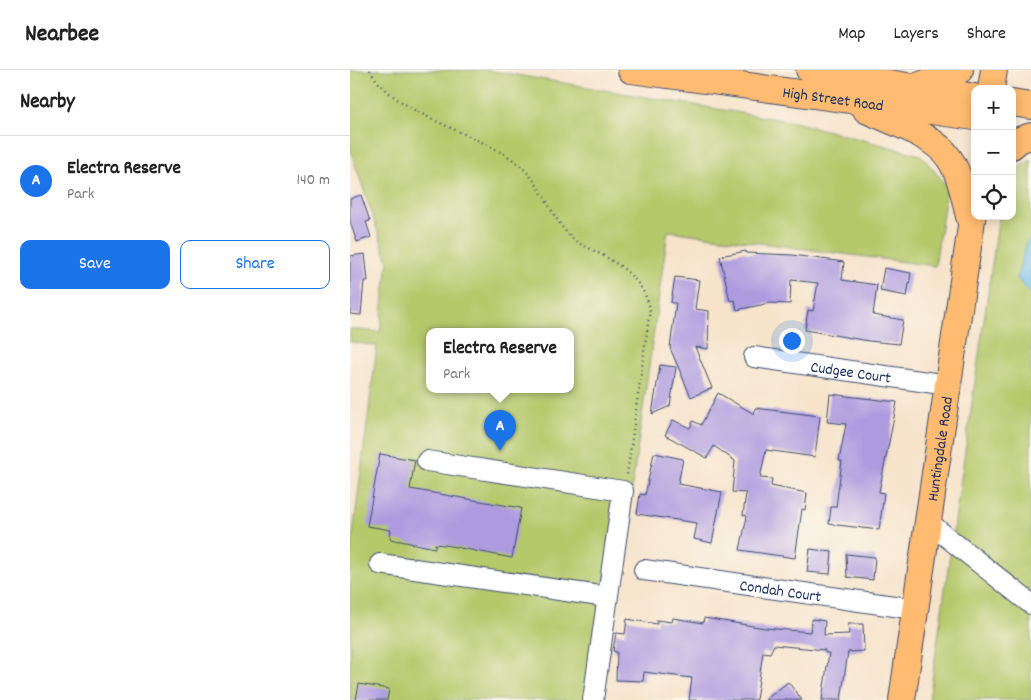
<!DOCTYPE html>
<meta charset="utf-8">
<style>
body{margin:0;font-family:Dekko,sans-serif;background:#f2f2f2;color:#222}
.controls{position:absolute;right:15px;top:15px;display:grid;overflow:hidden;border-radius:10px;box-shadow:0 2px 12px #0003}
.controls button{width:45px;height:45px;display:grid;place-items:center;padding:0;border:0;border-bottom:1px solid #e0e0e0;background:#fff;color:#222;font:25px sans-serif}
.you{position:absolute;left:441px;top:270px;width:18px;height:18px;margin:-12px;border:4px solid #fff;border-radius:50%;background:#1a73e8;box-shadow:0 0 0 8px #1a73e833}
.badge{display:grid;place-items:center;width:32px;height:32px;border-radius:50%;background:#1a73e8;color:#fff;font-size:16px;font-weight:700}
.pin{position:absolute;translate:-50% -41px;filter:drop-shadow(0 1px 2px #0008)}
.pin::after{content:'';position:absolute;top:26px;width:18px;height:15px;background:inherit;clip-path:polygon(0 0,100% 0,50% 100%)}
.popup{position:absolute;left:76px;top:258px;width:148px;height:65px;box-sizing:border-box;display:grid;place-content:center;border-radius:10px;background:#fff;filter:drop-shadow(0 1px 4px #0005);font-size:16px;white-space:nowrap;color:#767676}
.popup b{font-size:19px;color:#222}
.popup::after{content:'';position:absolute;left:50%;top:100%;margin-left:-10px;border:10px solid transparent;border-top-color:#fff}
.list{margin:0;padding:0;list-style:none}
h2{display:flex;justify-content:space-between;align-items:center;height:65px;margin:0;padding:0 20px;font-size:21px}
h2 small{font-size:16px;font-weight:400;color:#767676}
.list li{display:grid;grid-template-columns:32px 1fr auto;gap:15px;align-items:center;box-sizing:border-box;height:90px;padding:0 20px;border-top:1px solid #e0e0e0}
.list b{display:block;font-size:19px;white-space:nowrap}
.list p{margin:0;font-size:16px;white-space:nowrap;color:#767676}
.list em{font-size:16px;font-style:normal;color:#767676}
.actions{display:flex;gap:10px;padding:15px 20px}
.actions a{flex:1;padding:11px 0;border:1px solid #1a73e8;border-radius:10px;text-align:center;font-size:18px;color:#1a73e8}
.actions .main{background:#1a73e8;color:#fff}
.icon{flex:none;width:28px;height:28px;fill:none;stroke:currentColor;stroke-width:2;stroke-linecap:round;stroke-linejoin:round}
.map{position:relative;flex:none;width:681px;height:630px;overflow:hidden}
header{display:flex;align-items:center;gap:30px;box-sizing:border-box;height:70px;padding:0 25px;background:#fff;border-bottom:1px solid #e0e0e0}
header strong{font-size:24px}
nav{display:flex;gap:28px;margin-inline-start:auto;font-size:18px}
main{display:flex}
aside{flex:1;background:#fff}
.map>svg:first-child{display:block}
.green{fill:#b5c86b;stroke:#687c64;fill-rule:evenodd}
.water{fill:#73bfed;stroke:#4777a6}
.building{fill:#ae9bdf}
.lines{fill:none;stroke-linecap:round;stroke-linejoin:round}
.minor-casing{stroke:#3c4a6e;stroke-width:22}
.major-casing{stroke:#3c4a6e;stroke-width:28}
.path{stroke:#3c4a6e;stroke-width:2.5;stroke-dasharray:1 4;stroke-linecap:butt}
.minor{stroke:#fff;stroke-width:20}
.major{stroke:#febb71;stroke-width:26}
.labels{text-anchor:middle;stroke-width:5;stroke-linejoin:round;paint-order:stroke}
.street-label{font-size:16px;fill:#1b2f5e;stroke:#fbf7ec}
</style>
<header>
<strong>Nearbee</strong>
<nav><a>Map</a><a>Layers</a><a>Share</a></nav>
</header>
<main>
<aside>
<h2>Nearby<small></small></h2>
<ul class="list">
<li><span class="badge">A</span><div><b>Electra Reserve</b><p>Park</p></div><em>140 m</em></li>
</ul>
<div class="actions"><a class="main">Save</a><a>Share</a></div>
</aside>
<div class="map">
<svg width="681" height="630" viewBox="0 0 681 630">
<rect width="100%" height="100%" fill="#fbf7ec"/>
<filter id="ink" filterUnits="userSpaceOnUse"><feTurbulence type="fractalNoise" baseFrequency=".02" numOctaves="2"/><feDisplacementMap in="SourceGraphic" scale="10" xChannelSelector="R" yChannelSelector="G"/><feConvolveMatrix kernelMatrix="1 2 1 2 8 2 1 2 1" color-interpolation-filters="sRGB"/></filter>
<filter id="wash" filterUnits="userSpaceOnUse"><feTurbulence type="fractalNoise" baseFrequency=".0096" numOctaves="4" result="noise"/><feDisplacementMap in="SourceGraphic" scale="20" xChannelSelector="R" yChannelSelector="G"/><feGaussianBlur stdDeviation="1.12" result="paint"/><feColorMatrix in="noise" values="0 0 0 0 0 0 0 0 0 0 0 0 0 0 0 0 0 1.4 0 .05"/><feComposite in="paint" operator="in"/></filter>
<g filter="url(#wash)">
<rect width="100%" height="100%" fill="#f6e3ca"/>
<g class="green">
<path d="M0 0H137L444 52 571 85 597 116 585 196 318 161 252 630H0V487L27 276 0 272V259L30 262 38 192 0 79ZM80 262H220V320H80Z"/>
<polygon points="681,90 681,630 579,630 649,146 662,146 662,102"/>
</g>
<polygon class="water" points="681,168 681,225 667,208 677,171"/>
<g id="blocks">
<g class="building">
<polygon points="11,125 20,151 16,152 21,167 7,172 0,152 0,129"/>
<polygon points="396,181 396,183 442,185 494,192 492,210 527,215 523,245 553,250 549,274 519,271 455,260 458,240 463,241 468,213 441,210 440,234 420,233 387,240 385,230 380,231 370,186"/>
<polygon points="15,184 18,211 14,211 11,245 0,244 0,186"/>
<polygon points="534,198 561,203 557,226 530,221"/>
<polygon points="325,207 349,210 345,239 359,241 358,279 345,277 362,318 341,327 320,278 326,233 321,233"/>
<polygon points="310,295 326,297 320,336 302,344"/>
<polygon points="368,323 404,344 405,338 470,346 465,387 416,380 410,408 422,409 421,416 457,423 455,440 452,439 445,488 390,480 397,446 393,445 396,423 382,422 385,391 364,376 357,388 315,365 323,350 340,358 343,351 351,355"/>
<polygon points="480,324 547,332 529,422 534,423 529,460 479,454 481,437 486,437 492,391 489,391 496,354 477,352"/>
<polygon points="304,383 333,389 328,414 372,422 362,473 344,469 347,453 287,444 290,424 295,425"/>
<polygon points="30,384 65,390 60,419 171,438 162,488 95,475 85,474 85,478 40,469 41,460 17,456"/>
<polygon points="460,479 482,482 480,504 457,502"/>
<polygon points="496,484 525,487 523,510 497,507"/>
<polygon points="323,548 353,553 354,548 415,558 460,562 462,549 475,551 474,565 499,564 498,554 513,554 514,581 498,582 491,630 472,630 479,583 475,583 475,580 424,575 420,583 413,582 406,630 339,630 342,608 294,602 293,611 266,610 267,582 263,581 266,563 275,564 277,549 307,554 307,550 322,552"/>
<polygon points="438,612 452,630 415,630"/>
<polygon points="9,614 39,619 37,630 6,630"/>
</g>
</g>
</g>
<g filter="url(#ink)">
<use href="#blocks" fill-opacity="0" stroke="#3c4a6e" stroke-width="1"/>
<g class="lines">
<g class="minor-casing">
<g id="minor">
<path id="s1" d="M404 287 598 315"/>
<polyline points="77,391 273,421 243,630"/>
<polyline points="578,452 681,534"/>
<polyline points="30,494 257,527"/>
<path id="s2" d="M294 500 565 539"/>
</g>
</g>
<g class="major-casing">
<g id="major">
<path id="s3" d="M281 0 625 47"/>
<polyline points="459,0 625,27"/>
<polyline points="565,17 610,0"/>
<polyline points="641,19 644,0"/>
<polyline points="662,33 681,36"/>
<path d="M516 40C540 51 585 66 599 88 611 105 615 131 620 150"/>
<polyline points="662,76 669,70 681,66"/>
<path id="s4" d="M552 630 625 129"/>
</g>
</g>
<path class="path" d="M20 0C43 44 126 62 166 92 193 113 199 146 222 168 228 174 237 177 245 181 271 195 293 209 300 239L277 405"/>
<use href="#minor" class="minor"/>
<use href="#major" class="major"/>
</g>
</g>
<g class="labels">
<g class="street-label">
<text dy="6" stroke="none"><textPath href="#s3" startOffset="204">High Street Road</textPath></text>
<text dy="6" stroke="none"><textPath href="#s1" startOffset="98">Cudgee Court</textPath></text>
<text dy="6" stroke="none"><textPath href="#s4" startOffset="254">Huntingdale Road</textPath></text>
<text dy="6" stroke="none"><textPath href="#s2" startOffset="138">Condah Court</textPath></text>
</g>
</g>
</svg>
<div class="controls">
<button>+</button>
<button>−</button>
<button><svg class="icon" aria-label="locate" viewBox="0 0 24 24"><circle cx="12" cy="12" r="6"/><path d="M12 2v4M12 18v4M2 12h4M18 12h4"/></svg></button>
</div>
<div class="you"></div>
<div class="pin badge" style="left:150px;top:381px">A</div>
<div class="popup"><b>Electra Reserve</b>Park</div>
</div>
</main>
